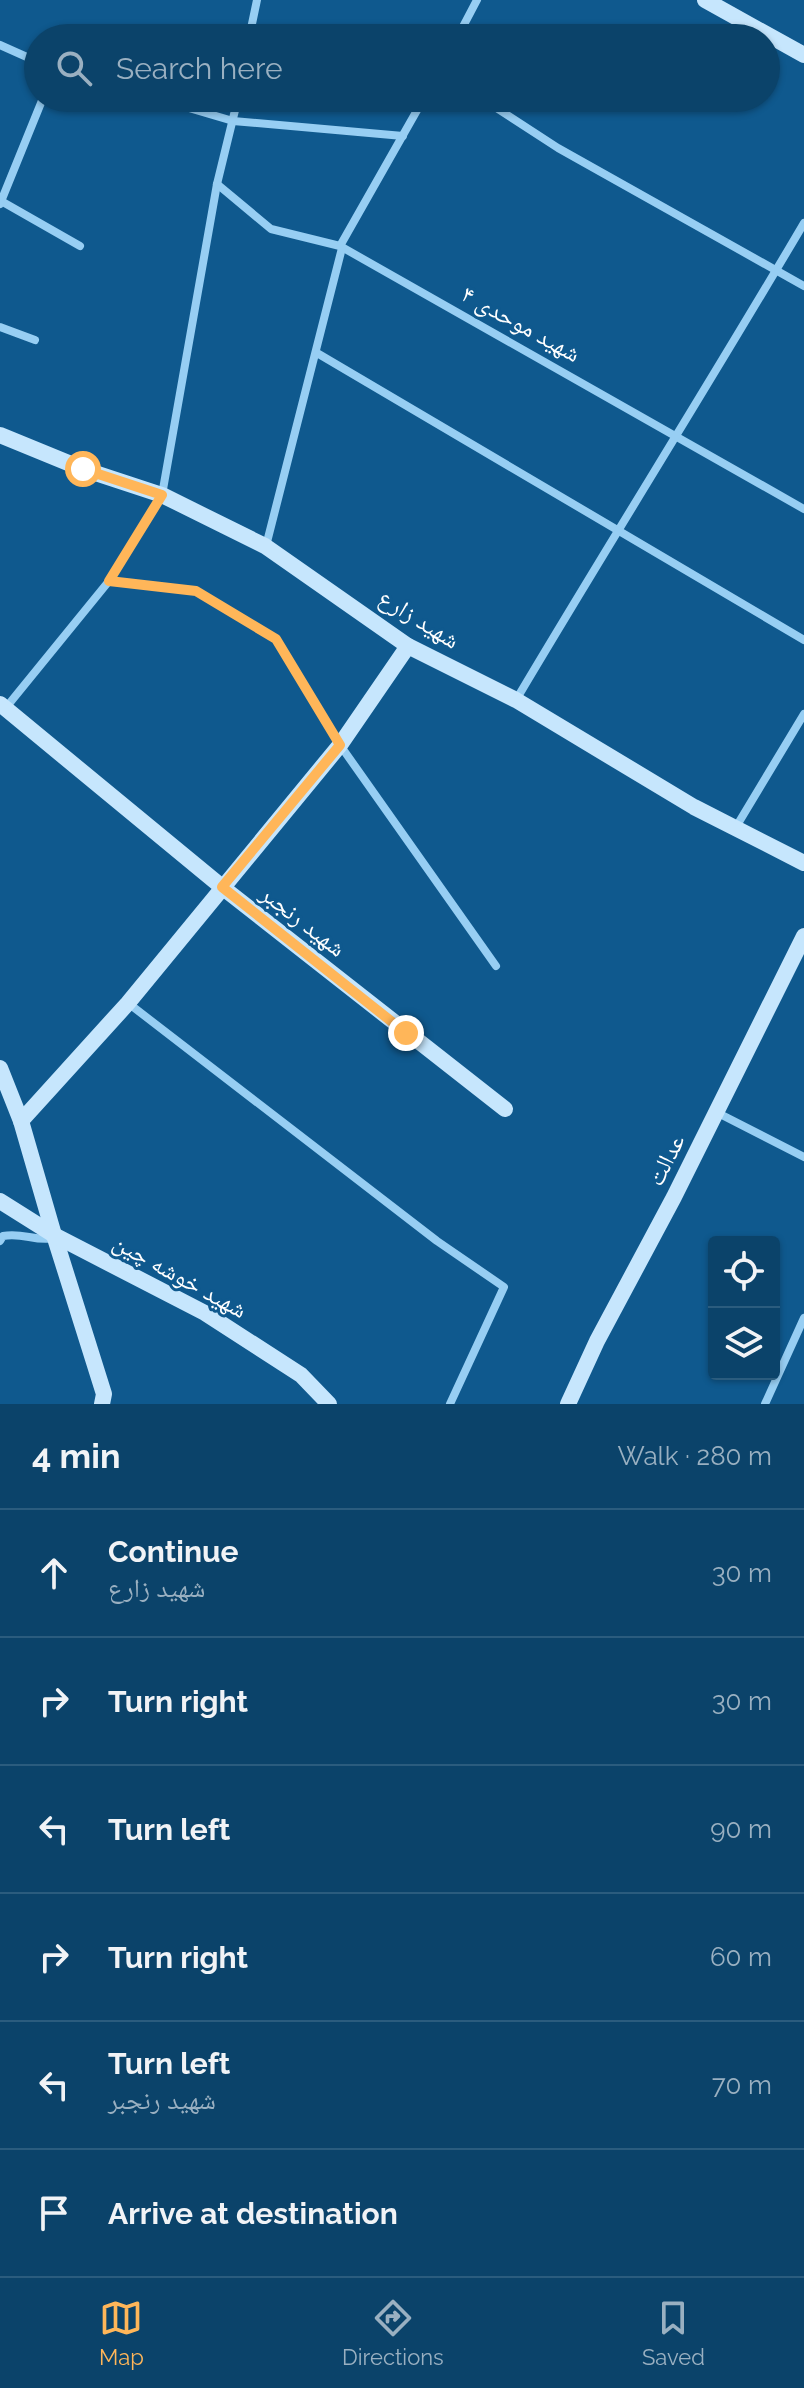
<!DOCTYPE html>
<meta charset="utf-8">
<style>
body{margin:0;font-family:Raleway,"Noto Naskh Arabic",sans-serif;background:#144a70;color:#f1f3f6}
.controls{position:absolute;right:24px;bottom:24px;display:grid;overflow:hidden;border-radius:8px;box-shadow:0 2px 6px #0004}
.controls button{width:72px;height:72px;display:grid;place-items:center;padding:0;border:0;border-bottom:2px solid #2b5c7e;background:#0b436a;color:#f1f3f6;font:40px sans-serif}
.stop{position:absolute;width:24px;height:24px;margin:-18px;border:6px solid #ffb659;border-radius:50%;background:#fff}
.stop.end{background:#ffb659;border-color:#fff;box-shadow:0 2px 8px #0008}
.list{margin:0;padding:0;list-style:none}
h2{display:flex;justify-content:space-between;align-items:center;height:104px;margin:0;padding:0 32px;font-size:34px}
h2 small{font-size:26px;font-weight:400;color:#9ab0c1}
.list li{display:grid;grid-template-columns:52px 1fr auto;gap:24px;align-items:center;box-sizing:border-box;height:128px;padding:0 32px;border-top:2px solid #2b5c7e}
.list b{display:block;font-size:30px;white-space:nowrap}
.list p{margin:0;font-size:26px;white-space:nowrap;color:#9ab0c1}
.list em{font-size:26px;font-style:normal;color:#9ab0c1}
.icon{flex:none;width:44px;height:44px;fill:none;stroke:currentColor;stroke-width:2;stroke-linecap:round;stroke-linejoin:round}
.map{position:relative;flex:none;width:804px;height:1404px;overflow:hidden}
.search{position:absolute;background:#0b436a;box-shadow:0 2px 6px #0004;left:24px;right:24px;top:24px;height:88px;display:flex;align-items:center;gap:20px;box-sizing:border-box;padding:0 28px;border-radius:44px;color:#9ab0c1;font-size:30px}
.sheet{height:872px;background:#0b436a}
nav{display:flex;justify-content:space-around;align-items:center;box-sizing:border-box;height:112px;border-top:2px solid #2b5c7e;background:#0b436a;font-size:22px;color:#9ab0c1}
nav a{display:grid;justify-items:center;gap:4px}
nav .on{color:#ffb659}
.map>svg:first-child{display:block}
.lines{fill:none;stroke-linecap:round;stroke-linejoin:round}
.street{stroke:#97cef3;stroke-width:8}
.secondary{stroke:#c6e6fd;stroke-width:16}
.route{stroke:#ffb659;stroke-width:10}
.labels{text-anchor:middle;stroke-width:6;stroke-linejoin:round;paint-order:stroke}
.street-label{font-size:24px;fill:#fff;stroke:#0f598e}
</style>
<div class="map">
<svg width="804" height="1404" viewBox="0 0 804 1404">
<rect width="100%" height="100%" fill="#0f598e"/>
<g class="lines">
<g class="street">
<polyline points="249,38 257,0"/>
<polyline points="457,38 477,0"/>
<polyline points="0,45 38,62"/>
<polyline points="155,98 233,121 403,136"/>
<polyline points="481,98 558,148 804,286"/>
<polyline points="217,184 271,229 340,246 804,509"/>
<polyline points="1,201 80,246"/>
<polyline points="0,204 43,98"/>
<polyline points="0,327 35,340"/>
<polyline points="317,353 804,640"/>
<polyline points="266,546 342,248 340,246 424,98"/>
<polyline points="109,581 196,591 276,639 340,745 496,966"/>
<path d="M516 700C611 540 710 383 804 223"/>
<polyline points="4,710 109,581 162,495 217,184 238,98"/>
<polyline points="736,827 804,714"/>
<polyline points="128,1003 437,1241 504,1287 450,1404"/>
<polyline points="716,1112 804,1157"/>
<path d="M0 1241 3 1236C23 1232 35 1242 54 1238"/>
<polyline points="765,1404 804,1318"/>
</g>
<g class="secondary">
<polyline points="705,0 804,55"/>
<polyline points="0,435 83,469 162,495 265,546 408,646 516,700 694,807 804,863"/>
<polyline points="0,704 222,887 505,1109"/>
<polyline points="0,1068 21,1121 54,1235 104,1394 102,1404"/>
<polyline points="21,1121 128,1003 340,745 408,646"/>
<polyline points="0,1201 54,1235 205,1313 301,1375 329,1404"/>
<polyline points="568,1404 597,1341 674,1197 804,936"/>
</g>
</g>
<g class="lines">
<polyline class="route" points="83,469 162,495 109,581 196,591 276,639 340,745 222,887 406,1033"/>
</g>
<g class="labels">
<g class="street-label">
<text transform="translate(521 324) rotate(29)" y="8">شهید موحدی ۴</text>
<text transform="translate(419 619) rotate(32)" y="8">شهید زارع</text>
<text transform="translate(303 921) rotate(38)" y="8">شهید رنجبر</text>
<text transform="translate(666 1160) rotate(-63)" y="8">عدالت</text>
<text transform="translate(180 1276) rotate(29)" y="8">شهید خوشه چین</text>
</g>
</g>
</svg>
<div class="controls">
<button><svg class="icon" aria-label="locate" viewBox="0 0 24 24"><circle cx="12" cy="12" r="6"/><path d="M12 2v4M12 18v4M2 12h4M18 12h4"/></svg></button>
<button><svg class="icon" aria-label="layers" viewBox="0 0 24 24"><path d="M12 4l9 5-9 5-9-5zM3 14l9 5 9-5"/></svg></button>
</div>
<div class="stop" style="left:83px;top:469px"></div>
<div class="stop end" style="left:406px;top:1033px"></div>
<div class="search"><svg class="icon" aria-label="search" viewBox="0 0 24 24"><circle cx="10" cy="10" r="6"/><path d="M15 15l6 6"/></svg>Search here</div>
</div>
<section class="sheet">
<h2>4 min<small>Walk · 280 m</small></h2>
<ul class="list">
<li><svg class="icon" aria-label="ahead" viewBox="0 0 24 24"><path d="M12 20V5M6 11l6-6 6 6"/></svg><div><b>Continue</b><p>شهید زارع</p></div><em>30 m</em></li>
<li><svg class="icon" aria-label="right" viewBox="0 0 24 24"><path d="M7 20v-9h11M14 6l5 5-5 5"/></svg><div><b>Turn right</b></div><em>30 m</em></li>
<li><svg class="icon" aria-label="left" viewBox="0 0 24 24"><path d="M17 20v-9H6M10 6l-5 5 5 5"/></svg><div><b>Turn left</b></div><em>90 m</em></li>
<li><svg class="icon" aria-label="right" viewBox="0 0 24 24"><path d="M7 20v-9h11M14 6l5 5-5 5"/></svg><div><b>Turn right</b></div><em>60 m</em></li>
<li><svg class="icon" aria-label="left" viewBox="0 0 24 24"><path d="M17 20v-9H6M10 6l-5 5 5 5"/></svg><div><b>Turn left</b><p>شهید رنجبر</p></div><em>70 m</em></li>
<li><svg class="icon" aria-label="arrive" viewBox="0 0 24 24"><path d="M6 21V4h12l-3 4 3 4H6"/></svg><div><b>Arrive at destination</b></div></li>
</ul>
</section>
<nav>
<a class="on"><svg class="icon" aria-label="map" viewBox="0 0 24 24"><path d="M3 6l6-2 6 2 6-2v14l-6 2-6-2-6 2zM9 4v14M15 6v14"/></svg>Map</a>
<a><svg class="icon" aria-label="directions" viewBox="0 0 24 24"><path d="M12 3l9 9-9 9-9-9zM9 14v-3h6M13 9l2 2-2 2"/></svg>Directions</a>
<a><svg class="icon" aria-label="saved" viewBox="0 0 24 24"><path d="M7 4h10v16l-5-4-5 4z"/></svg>Saved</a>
</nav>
